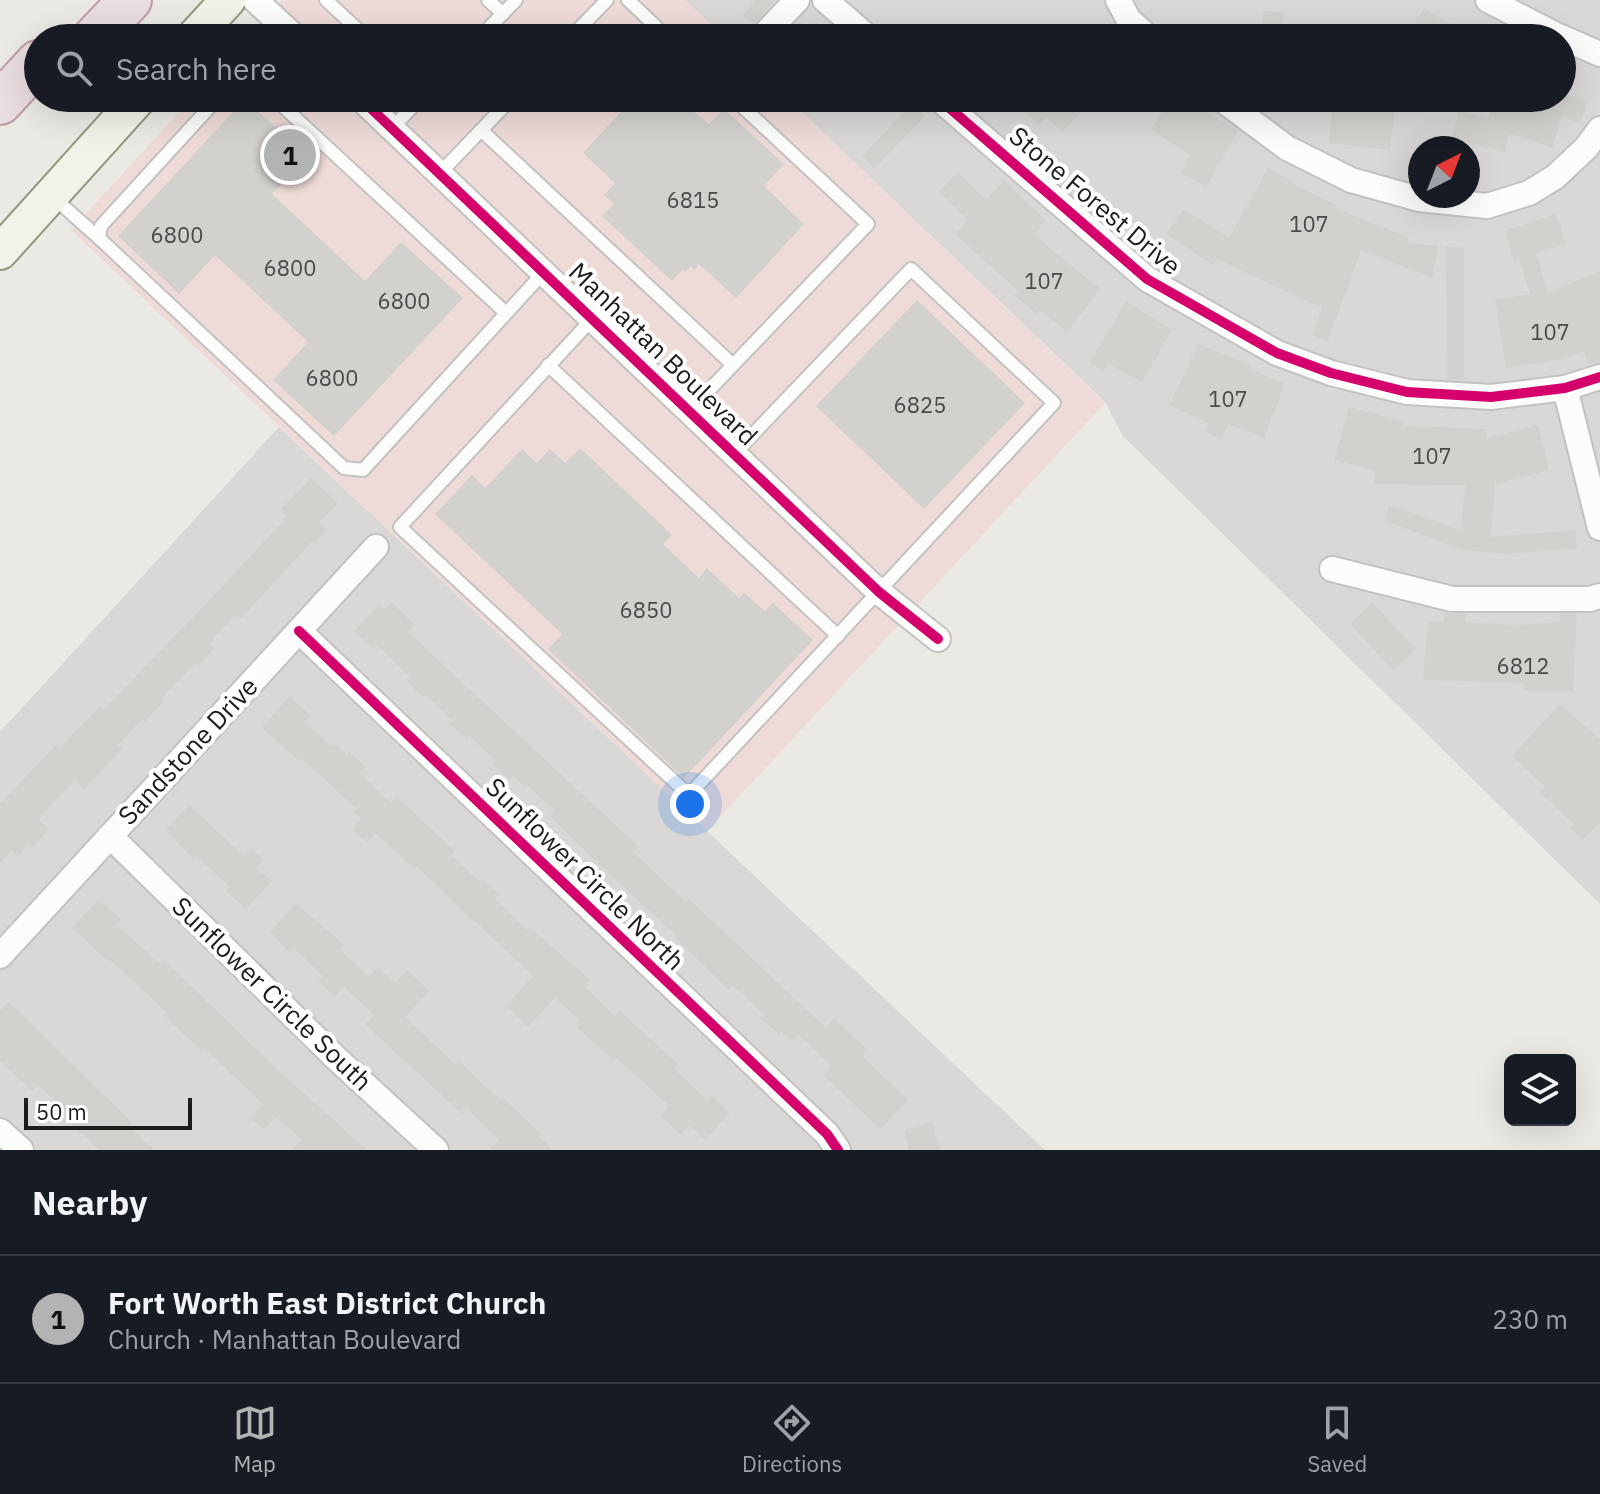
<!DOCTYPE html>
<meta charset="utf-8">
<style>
body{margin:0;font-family:"IBM Plex Sans",sans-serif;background:#242831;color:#f1f3f6}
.controls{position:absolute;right:24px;bottom:24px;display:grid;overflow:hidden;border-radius:12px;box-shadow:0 8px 32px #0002}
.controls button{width:72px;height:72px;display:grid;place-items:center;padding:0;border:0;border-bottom:2px solid #363941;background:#171b24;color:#f1f3f6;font:40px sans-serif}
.compass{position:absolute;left:1408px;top:136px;width:72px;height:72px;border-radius:50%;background:#171b24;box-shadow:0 8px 32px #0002;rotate:42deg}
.scale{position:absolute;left:24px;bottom:20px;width:168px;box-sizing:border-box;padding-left:8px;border:4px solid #1c1c1c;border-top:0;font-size:22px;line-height:28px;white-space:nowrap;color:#1c1c1c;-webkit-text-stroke:6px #fff;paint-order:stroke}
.you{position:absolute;left:690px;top:804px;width:28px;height:28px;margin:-20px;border:6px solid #fff;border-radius:50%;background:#1a73e8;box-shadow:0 0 0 12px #1a73e833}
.badge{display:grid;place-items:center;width:52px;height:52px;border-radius:50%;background:#b2b3b3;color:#111;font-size:26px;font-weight:700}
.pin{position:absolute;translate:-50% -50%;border:4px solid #fff;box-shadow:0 2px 8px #0006}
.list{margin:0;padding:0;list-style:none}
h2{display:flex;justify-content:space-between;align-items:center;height:104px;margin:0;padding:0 32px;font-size:34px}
h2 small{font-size:26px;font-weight:400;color:#9ea1a6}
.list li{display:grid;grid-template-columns:52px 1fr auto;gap:24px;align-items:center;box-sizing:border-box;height:128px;padding:0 32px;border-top:2px solid #363941}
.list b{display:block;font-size:30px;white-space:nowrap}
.list p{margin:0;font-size:26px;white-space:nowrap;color:#9ea1a6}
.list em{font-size:26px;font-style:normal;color:#9ea1a6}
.icon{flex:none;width:44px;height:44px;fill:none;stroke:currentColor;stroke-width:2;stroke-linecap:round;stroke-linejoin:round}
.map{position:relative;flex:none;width:1600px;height:1150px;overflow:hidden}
.search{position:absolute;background:#171b24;box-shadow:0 8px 32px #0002;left:24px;right:24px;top:24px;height:88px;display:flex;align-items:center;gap:20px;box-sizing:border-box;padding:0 28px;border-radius:44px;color:#9ea1a6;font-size:30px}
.sheet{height:232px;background:#171b24}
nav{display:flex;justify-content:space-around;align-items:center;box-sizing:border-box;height:112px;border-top:2px solid #363941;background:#171b24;font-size:22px;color:#9ea1a6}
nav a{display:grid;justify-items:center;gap:4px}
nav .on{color:#b2b3b3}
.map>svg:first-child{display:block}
.residential{fill:#dad8d6;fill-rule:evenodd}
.commercial{fill:#eedbd8}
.building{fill:#d3d1cd}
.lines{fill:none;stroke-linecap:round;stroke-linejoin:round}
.lane-casing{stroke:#c3c2c0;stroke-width:16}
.street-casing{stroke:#c3c2c0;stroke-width:28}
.secondary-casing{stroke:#92957c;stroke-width:38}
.highway-casing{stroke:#c19ba5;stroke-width:46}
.lane{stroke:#fcfcfb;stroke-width:12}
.street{stroke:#fcfcfb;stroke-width:24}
.secondary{stroke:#f3f2e9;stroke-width:34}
.highway{stroke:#eadddf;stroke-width:42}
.cycleway-casing{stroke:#fff;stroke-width:15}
.cycleway{stroke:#d6006c;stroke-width:10}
.labels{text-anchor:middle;stroke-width:8;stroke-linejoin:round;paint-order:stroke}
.number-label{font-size:22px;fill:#4a4948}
.street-label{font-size:26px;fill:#1c1c1c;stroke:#fff}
</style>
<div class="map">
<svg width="1600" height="1150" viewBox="0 0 1600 1150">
<rect width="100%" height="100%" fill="#ebe9e4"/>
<g class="residential">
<path d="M685 0H1600V904L1123 436 1105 402 787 98H1562V38H725ZM1420 148H1468V196H1420Z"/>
<polygon points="279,427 1045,1150 0,1150 0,732"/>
</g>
<g class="commercial">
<polygon points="282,0 685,0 725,38 247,38"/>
<polygon points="192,98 787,98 1105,403 707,831 71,230"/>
</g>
<g class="building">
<polygon points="754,0 776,0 754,24 743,16"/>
<polygon points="1424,8 1450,24 1449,25 1472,38 1406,38"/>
<polygon points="1264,10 1284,13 1280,38 1260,38"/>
<polygon points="1562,92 1588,101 1580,123 1562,117 1552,148 1509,133 1505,152 1452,139 1459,111 1488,118 1494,98 1562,98"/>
<polygon points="634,98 671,98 684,110 687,106 709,124 724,109 784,164 764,186 804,224 736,298 699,264 695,270 691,266 685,272 682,270 672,281 602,216 614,204 604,195 615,183 583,153"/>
<polygon points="1010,98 1066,98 1082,112 1062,132 1046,117 1038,125"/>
<polygon points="1171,98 1205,98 1200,109 1238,131 1206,187 1180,172 1190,155 1151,129"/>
<polygon points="1333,98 1396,98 1390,150 1329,143"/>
<polygon points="245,99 307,156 272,194 365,281 401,242 463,298 334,436 273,380 308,342 215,255 179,294 118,236"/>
<polygon points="912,104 925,116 875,168 862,156"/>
<polygon points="1268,168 1294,182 1293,184 1336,205 1335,208 1408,237 1406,242 1438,246 1432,278 1361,250 1328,341 1312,335 1322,308 1217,259 1213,265 1166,234 1183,209 1229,238"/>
<polygon points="958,172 986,200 1004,180 1046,221 1034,235 1100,289 1067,332 1040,310 1037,314 1014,295 1018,291 955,234 968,220 939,192"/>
<polygon points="1556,214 1566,244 1536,253 1548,293 1600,271 1600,362 1588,365 1584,352 1557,360 1506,368 1495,300 1530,294 1519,258 1514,260 1504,231"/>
<polygon points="1446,246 1464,248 1464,379 1447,379"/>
<polygon points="917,300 1025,403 924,509 816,406"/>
<polygon points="1127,302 1172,330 1142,382 1109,364 1104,372 1089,362"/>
<polygon points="1198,344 1252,365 1250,369 1285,384 1264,438 1228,424 1222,439 1205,432 1208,423 1169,405"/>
<polygon points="1349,407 1403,421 1402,426 1487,429 1487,438 1538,425 1549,470 1495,484 1491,537 1576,530 1577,548 1506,554 1460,549 1383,520 1389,505 1461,530 1465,485 1373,484 1377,471 1334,460"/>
<polygon points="580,448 672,535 663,544 699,578 707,568 739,598 744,593 765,611 773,603 813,640 684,778 548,649 562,634 435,514 472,475 485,488 522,449 537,463 550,449 565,463"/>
<polygon points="311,478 338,503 319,522 327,530 314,543 312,541 241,619 236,615 209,643 215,648 198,666 196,663 161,699 164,701 145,722 142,719 118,745 122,749 84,789 75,781 47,809 39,820 49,829 32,848 28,844 18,857 11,851 0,863 0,804 57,744 61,747 100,706 103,710 203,607 287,517 280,510"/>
<polygon points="392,603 415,625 408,632 638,846 633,852 686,902 689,899 826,1028 834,1018 867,1050 862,1056 908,1100 880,1129 823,1075 831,1066 798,1034 792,1041 781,1031 779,1034 760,1018 764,1014 733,986 729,990 676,938 678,937 591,857 549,815 554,810 527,785 524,787 513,776 509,780 492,763 495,760 469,736 466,739 449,723 452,720 426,695 423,697 407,682 410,678 377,645 373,649 354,631 379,605 384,610"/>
<polygon points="1372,603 1416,649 1393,670 1350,624"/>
<polygon points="1445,613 1466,614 1465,622 1515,625 1560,622 1560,614 1577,614 1573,691 1524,691 1523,683 1423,680 1428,621 1444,622"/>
<polygon points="290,696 311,716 305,722 331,746 334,743 347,755 349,752 366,767 360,773 391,803 397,797 455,851 451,855 480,882 483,879 500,895 495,899 527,930 530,927 590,980 584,986 615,1016 619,1010 679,1065 674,1069 707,1100 711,1095 730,1113 705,1140 689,1125 680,1135 660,1115 669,1106 616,1057 613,1060 576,1026 580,1021 555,998 528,1027 506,1006 533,976 475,921 474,922 417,866 414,869 376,833 367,843 352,829 361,819 354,813 357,809 301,758 298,761 262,727"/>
<polygon points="1560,704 1600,739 1600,823 1583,840 1570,828 1574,824 1540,793 1545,787 1512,756"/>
<polygon points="189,805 244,856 252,848 264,860 256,868 272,881 246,909 226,891 230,887 196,856 193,859 166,830"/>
<polygon points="99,899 121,920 116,925 160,963 164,960 278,1070 367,1150 292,1150 302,1140 276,1117 264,1130 250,1118 263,1104 204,1048 202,1051 165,1017 168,1014 111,960 109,962 72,928"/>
<polygon points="296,903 344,945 340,949 369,977 378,967 395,983 407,970 429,991 405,1017 455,1064 458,1060 501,1101 503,1098 541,1134 539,1137 553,1150 489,1150 499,1140 467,1109 462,1114 365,1024 374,1015 344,987 334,997 318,981 323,976 294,948 290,953 270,932"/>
<polygon points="9,1002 132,1123 129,1126 154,1150 100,1150 66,1120 70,1116 38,1085 32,1091 0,1061 0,1011"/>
<polygon points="933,1122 940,1150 909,1150 904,1130"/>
</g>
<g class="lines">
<g class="lane-casing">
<g id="lane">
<polyline points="326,0 367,38"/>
<polyline points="488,0 503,14"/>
<polyline points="628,0 668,38"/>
<polyline points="479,38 516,0"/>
<polyline points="570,38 607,0"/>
<polyline points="218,98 101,226 99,238 344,468 363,470 544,272"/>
<polyline points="274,98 506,313"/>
<polyline points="392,128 421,98"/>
<polyline points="481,130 733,365"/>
<polyline points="440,173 512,98"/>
<polyline points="53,197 99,238"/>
<polyline points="593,318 400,527 689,795 1054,403 911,269 735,453"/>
<polyline points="548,365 838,636"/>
<polyline points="690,410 868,224 733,98"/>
</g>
</g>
<g class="street-casing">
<g id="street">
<polyline points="255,0 296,38"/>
<polyline points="825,0 869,38"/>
<polyline points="1118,0 1129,20 1149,38"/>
<polyline points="1488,0 1554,34 1600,54"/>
<polyline points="761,38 797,0"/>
<polyline points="360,98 879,592 938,639"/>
<polyline points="938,98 1147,279 1277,353 1331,373 1407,392 1491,397 1565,388 1600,377"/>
<polyline points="1220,98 1287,148 1351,180 1419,199 1487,206 1529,193 1555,177 1586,148 1600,129"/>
<polyline points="1565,388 1600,528"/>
<polyline points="1332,569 1452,599 1590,599 1600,596"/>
<polyline points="299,631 827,1134 838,1150"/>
<polyline points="110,836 337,1059 436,1150"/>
<polyline points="0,956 376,547"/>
<polyline points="0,1131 21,1150"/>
</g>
</g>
<g class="secondary-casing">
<g id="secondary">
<polyline points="193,38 228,0"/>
<polyline points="0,252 139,98"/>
</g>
</g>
<g class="highway-casing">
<g id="highway">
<polyline points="94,38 130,0"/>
<polyline points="0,103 38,62"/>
</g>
</g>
<use href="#lane" class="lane"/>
<use href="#street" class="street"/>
<use href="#secondary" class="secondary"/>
<use href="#highway" class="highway"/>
<g class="cycleway-casing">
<g id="cycleway">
<polyline points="360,98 879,592 938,639"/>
<polyline points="938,98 1147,279 1277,353 1331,373 1407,392 1491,397 1565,388 1600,377"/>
<polyline points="299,631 827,1134 838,1150"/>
</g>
</g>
<use href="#cycleway" class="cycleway"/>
</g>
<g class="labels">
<g class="number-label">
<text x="693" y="208">6815</text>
<text x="1309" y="232">107</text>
<text x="177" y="243">6800</text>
<text x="290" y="276">6800</text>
<text x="1044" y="289">107</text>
<text x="404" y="309">6800</text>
<text x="1550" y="340">107</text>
<text x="332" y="386">6800</text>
<text x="1228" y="407">107</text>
<text x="920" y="413">6825</text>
<text x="1432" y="464">107</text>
<text x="646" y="618">6850</text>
<text x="1523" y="674">6812</text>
</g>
<g class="street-label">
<text transform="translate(1095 201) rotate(40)" y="9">Stone Forest Drive</text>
<text transform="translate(663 354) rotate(44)" y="9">Manhattan Boulevard</text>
<text transform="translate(188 751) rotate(-47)" y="9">Sandstone Drive</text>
<text transform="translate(585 874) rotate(44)" y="9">Sunflower Circle North</text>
<text transform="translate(272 994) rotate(44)" y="9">Sunflower Circle South</text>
</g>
</g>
</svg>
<div class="controls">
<button><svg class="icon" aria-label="layers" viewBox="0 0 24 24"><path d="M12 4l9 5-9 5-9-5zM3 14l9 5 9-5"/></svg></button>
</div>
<svg class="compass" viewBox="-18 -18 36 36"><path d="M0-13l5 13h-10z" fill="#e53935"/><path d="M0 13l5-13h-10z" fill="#9ea1a6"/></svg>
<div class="scale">50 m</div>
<div class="you"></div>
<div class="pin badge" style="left:290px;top:155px">1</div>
<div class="search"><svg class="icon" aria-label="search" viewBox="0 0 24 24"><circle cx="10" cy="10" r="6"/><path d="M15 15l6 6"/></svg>Search here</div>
</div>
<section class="sheet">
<h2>Nearby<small></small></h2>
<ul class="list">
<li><span class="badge">1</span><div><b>Fort Worth East District Church</b><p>Church · Manhattan Boulevard</p></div><em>230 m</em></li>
</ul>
</section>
<nav>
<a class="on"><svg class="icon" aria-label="map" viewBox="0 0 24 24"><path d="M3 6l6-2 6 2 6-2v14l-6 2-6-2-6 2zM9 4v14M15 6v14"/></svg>Map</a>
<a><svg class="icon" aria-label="directions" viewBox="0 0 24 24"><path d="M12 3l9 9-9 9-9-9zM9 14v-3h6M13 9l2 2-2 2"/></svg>Directions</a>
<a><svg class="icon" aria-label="saved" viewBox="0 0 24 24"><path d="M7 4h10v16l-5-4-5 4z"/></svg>Saved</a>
</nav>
